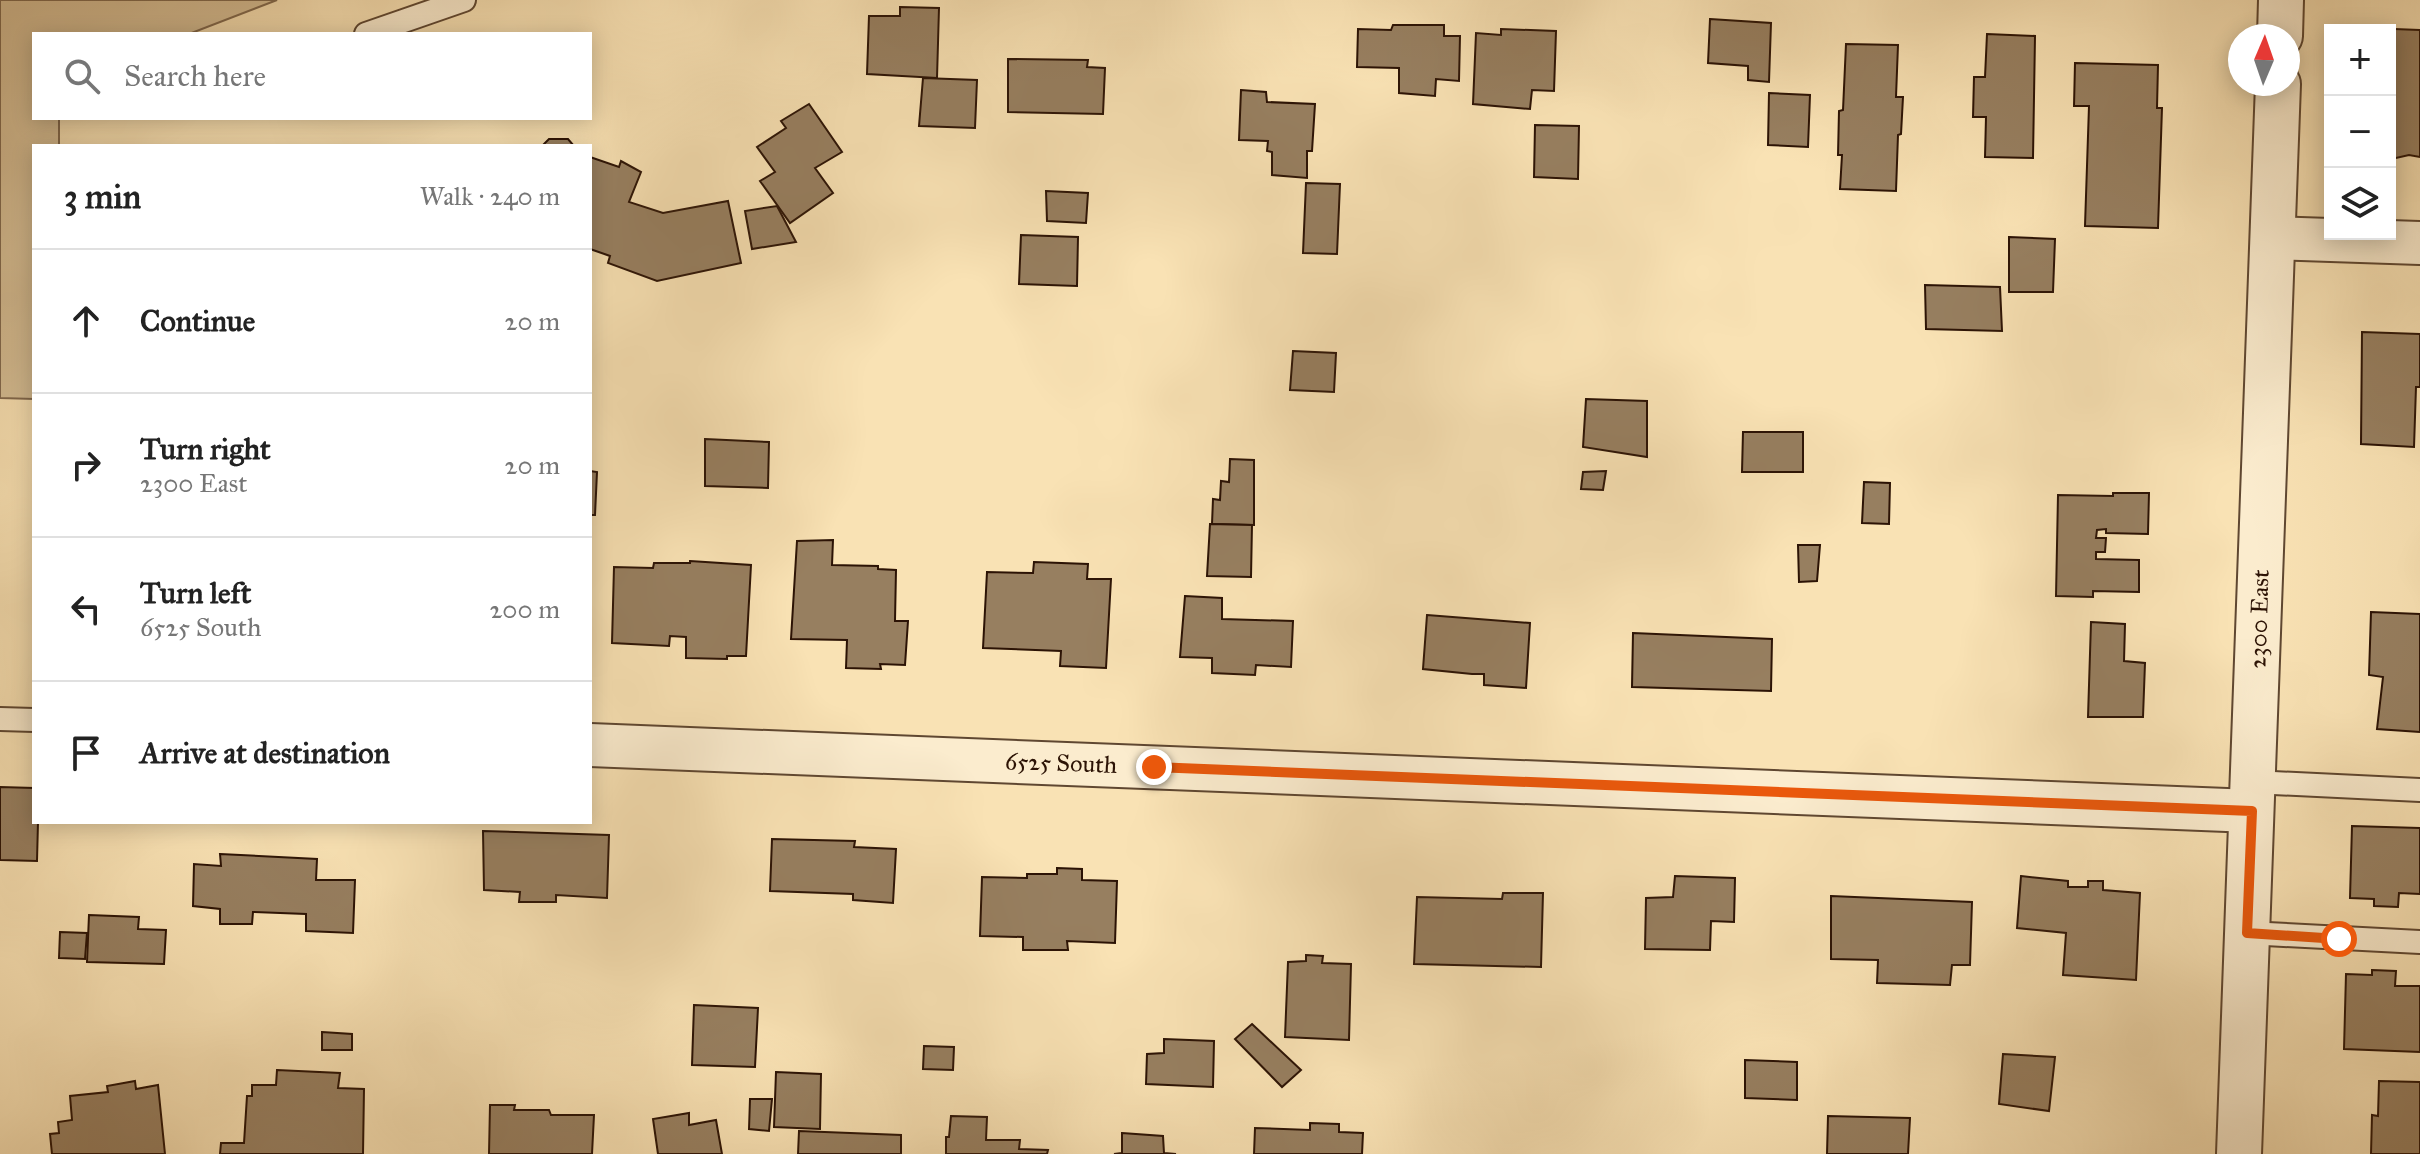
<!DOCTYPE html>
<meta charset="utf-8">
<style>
body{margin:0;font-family:"IM FELL Great Primer",serif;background:#f2f2f2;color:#222}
.controls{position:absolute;right:24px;top:24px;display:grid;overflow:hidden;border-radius:0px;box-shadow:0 4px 20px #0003}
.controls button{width:72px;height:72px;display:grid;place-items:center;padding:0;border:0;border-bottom:2px solid #e0e0e0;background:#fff;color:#222;font:40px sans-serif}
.compass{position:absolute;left:2228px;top:24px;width:72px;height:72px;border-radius:50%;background:#fff;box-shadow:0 4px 20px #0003;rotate:2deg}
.stop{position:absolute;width:24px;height:24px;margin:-18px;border:6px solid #ea580c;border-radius:50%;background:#fff}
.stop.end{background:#ea580c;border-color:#fff;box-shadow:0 2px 8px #0008}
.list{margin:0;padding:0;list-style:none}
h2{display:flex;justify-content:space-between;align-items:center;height:104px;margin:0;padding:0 32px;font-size:34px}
h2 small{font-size:26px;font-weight:400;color:#767676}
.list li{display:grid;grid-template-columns:52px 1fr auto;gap:24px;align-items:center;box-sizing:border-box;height:144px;padding:0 32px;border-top:2px solid #e0e0e0}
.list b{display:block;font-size:30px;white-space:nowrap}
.list p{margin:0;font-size:26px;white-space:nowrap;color:#767676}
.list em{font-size:26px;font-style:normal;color:#767676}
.icon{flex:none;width:44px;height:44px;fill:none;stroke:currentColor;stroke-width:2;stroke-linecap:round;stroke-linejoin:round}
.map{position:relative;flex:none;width:2420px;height:1154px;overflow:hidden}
.search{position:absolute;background:#fff;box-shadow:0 4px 20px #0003;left:32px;top:32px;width:560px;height:88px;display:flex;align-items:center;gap:20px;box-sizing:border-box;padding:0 28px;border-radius:0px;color:#767676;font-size:30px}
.panel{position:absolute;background:#fff;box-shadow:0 4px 20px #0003;left:32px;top:144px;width:560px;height:680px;border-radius:0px}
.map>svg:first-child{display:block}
.green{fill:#d6bf96;stroke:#81694e;stroke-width:2}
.building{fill:#977f60;stroke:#2c1305;stroke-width:2}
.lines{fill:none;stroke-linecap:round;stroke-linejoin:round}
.service-casing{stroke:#5f4731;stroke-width:26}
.minor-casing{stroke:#5f4731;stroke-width:46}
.tertiary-casing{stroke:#5f4731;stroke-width:48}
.service{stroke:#fbecce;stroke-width:22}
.minor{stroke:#fbecce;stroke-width:42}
.tertiary{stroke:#fbecce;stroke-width:44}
.route{stroke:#ea580c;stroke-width:10}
.labels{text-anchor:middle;stroke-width:8;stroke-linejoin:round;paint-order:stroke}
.street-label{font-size:24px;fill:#2c1305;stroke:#fbecce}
</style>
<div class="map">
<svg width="2420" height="1154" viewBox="0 0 2420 1154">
<rect width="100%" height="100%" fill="#f9e2b4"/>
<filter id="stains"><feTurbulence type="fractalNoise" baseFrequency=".0025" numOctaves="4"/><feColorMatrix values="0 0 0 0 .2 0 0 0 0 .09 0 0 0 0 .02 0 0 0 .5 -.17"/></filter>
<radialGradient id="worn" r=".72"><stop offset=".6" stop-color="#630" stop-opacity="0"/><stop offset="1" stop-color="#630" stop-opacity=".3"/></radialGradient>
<polygon class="green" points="0,0 277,0 189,34 34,34 34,118 59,118 59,146 34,146 34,399 0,398"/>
<g class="building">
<polygon points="900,7 939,8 937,78 867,74 869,16 900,16"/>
<polygon points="1710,19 1771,23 1769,82 1748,80 1748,66 1708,63"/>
<polygon points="1393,25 1444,25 1444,36 1460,36 1459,81 1436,79 1435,96 1399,93 1399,68 1357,67 1358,29 1391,30"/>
<polygon points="2368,28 2420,30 2420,157 2409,155 2396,158 2390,156 2390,30"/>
<polygon points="1501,29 1556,31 1554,91 1532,90 1530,109 1473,104 1476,33 1501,35"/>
<polygon points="1987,34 2035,36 2033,158 1985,157 1986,117 1973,117 1974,77 1985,77"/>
<polygon points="1846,44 1898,45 1896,97 1903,97 1901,134 1898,135 1896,191 1840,189 1842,155 1838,155 1839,111 1843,110"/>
<polygon points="1008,59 1088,60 1087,67 1105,68 1103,114 1008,112"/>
<polygon points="2075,63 2158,65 2157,108 2162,108 2158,228 2085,226 2089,106 2074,106"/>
<polygon points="923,78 977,80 975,128 919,126"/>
<polygon points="1241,90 1266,92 1267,102 1315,104 1312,151 1307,151 1307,178 1272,175 1272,152 1267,151 1268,141 1239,140"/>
<polygon points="1769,93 1810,95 1808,147 1768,145"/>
<polygon points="809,104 842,152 815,168 833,193 790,223 760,181 775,172 757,147 786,128 781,121"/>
<polygon points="1535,125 1579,126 1578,179 1534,177"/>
<polygon points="549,139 568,139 574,146 542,146"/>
<polygon points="590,157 619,167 621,161 641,172 629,202 663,213 728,201 741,263 657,281 608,263 610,256 590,249"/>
<polygon points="1306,183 1340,184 1337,254 1303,253"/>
<polygon points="1046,191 1088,193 1086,223 1047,221"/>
<polygon points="777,206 796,242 752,249 745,211"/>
<polygon points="1021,235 1078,237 1077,286 1019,284"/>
<polygon points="2009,237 2055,239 2053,292 2009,292"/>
<polygon points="1925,285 2000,287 2002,331 1926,329"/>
<polygon points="2362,332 2420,334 2420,387 2416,387 2414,447 2361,444"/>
<polygon points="1293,351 1336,353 1334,392 1290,390"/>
<polygon points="1586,399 1647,401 1647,457 1583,447"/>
<polygon points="1743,432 1803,432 1803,472 1742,472"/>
<polygon points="705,439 769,442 768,488 705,486"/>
<polygon points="1230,459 1254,460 1254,525 1212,524 1213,499 1220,500 1221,481 1229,482"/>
<polygon points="590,471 597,472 595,515 590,515"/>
<polygon points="1606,471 1603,490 1581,489 1583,472"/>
<polygon points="1864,482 1890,483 1889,524 1862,523"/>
<polygon points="2113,493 2149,493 2148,534 2106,533 2106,529 2097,530 2096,538 2106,538 2105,552 2096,552 2096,559 2139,560 2139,592 2093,591 2093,597 2056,596 2058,495 2113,496"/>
<polygon points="1210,524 1252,525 1251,577 1207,576"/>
<polygon points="833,540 832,565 878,566 878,569 896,570 895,621 908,621 905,665 880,664 881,669 846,668 847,640 791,639 797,541"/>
<polygon points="1798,545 1820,545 1817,581 1799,582"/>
<polygon points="690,561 751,565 746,656 727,656 727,659 686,658 686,637 670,636 669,646 612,643 614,567 653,568 654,563 690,563"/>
<polygon points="1034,562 1088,564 1087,579 1111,579 1106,668 1060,666 1061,651 983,648 987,572 1033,573"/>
<polygon points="1185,596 1222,598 1222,619 1293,621 1291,667 1256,665 1255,675 1212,673 1212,658 1180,657"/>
<polygon points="2371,612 2420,614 2420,732 2377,729 2383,677 2369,675"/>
<polygon points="1427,615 1530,623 1526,688 1484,685 1484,674 1472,674 1423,669"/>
<polygon points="2091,622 2125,624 2124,661 2145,663 2143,717 2088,717"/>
<polygon points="1633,633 1772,639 1771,691 1632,687"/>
<polygon points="0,787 34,788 34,822 38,822 37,861 0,860"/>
<polygon points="2352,826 2420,828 2420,894 2399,893 2398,907 2374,906 2374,899 2350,898"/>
<polygon points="483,831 609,835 607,898 556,895 556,902 519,902 520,892 484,890"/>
<polygon points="772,839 855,841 854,847 896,849 893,903 853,900 853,894 770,891"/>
<polygon points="220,854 317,859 316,880 355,880 353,933 306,931 306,914 253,912 252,924 220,924 220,909 193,906 194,864 221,866"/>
<polygon points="1057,868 1082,869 1082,880 1117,881 1115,943 1067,941 1068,950 1023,950 1023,937 980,936 982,877 1027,878 1027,874 1057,874"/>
<polygon points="1675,876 1735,878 1734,922 1711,921 1710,950 1645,949 1646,898 1673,897"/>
<polygon points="2021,876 2068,881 2068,887 2088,887 2088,881 2103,881 2103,890 2140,893 2136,980 2063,975 2066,933 2017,928"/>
<polygon points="1503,893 1543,893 1541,967 1414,964 1417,897 1502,899"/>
<polygon points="1831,896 1972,902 1970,965 1952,965 1950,985 1877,983 1878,960 1831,959"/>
<polygon points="89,915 139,917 138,929 166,930 164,964 87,962"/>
<polygon points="60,932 87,933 85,959 59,958"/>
<polygon points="1306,955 1323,956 1322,963 1351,964 1349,1040 1285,1037 1288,962 1306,961"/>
<polygon points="2372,970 2396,971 2395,986 2420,986 2420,1052 2344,1049 2346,974 2372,975"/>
<polygon points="694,1005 758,1008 755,1067 692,1065"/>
<polygon points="1252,1024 1301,1070 1282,1087 1235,1039"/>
<polygon points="322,1032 352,1034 352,1050 322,1050"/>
<polygon points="1164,1039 1214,1041 1213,1087 1146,1084 1147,1054 1164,1053"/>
<polygon points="924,1046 954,1047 953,1070 923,1069"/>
<polygon points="2003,1054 2055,1057 2049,1111 1999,1104"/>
<polygon points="1745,1060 1797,1062 1797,1100 1745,1098"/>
<polygon points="277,1070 340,1073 338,1088 364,1089 363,1154 220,1154 221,1143 244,1143 247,1096 252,1096 252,1085 276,1085"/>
<polygon points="776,1072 821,1074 820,1129 774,1127"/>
<polygon points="135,1081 136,1089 158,1085 165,1154 52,1154 50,1134 59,1133 58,1122 72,1120 70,1096 108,1092 107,1086"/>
<polygon points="2379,1081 2420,1082 2420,1154 2371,1154 2372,1115 2378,1116"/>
<polygon points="750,1099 772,1099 769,1131 749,1129"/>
<polygon points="490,1105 515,1105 514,1110 549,1110 551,1115 594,1115 592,1154 489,1154"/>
<polygon points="689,1113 689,1125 716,1120 722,1154 658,1154 653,1119"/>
<polygon points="951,1116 987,1117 986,1140 1020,1140 1019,1149 1048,1150 1047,1154 946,1154 946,1137 949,1137"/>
<polygon points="1828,1116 1910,1118 1908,1154 1827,1154"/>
<polygon points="1310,1123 1339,1124 1339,1132 1363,1133 1362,1154 1254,1154 1255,1128 1310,1130"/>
<polygon points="799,1131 901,1135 901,1154 798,1154"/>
<polygon points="1122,1133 1163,1136 1164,1153 1176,1154 1114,1154 1122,1153"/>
</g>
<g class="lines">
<g class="service-casing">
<g id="service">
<polyline points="366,34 464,0"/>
<polyline points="0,719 34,720"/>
<polyline points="2253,782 2420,790"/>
<polyline points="2247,933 2420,942"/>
</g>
</g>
<g class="minor-casing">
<g id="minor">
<polyline points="2273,238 2420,243"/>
<polyline points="590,745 2252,811"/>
</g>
</g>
<g class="tertiary-casing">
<g id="tertiary">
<polyline points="2280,36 2281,0"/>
<polyline points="2239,1154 2278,84"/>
</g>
</g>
<use href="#service" class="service"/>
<use href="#minor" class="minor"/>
<use href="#tertiary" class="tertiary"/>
</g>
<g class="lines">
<polyline class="route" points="1154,767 2252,811 2247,933 2339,939"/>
</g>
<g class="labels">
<g class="street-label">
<text transform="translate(2259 619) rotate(-88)" y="8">2300 East</text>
<text transform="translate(1061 763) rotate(2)" y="8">6525 South</text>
</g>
</g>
<rect width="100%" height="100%" filter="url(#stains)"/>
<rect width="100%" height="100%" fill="url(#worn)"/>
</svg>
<div class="controls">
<button>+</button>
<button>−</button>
<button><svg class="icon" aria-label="layers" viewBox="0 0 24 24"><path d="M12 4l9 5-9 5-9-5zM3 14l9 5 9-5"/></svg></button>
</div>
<svg class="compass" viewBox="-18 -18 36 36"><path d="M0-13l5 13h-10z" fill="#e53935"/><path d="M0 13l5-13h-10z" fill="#767676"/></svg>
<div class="stop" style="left:2339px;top:939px"></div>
<div class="stop end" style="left:1154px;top:767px"></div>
<div class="search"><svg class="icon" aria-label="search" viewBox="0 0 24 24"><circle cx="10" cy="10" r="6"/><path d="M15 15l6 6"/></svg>Search here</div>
<section class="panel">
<h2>3 min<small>Walk · 240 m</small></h2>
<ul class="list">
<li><svg class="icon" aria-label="ahead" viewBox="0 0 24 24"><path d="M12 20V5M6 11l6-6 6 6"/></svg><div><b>Continue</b></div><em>20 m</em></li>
<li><svg class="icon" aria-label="right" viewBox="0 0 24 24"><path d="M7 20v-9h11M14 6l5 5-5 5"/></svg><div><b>Turn right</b><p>2300 East</p></div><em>20 m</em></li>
<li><svg class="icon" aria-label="left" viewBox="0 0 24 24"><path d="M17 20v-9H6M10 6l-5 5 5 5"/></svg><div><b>Turn left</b><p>6525 South</p></div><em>200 m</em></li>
<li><svg class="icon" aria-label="arrive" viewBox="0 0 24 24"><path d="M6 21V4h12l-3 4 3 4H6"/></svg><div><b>Arrive at destination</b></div></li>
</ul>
</section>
</div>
